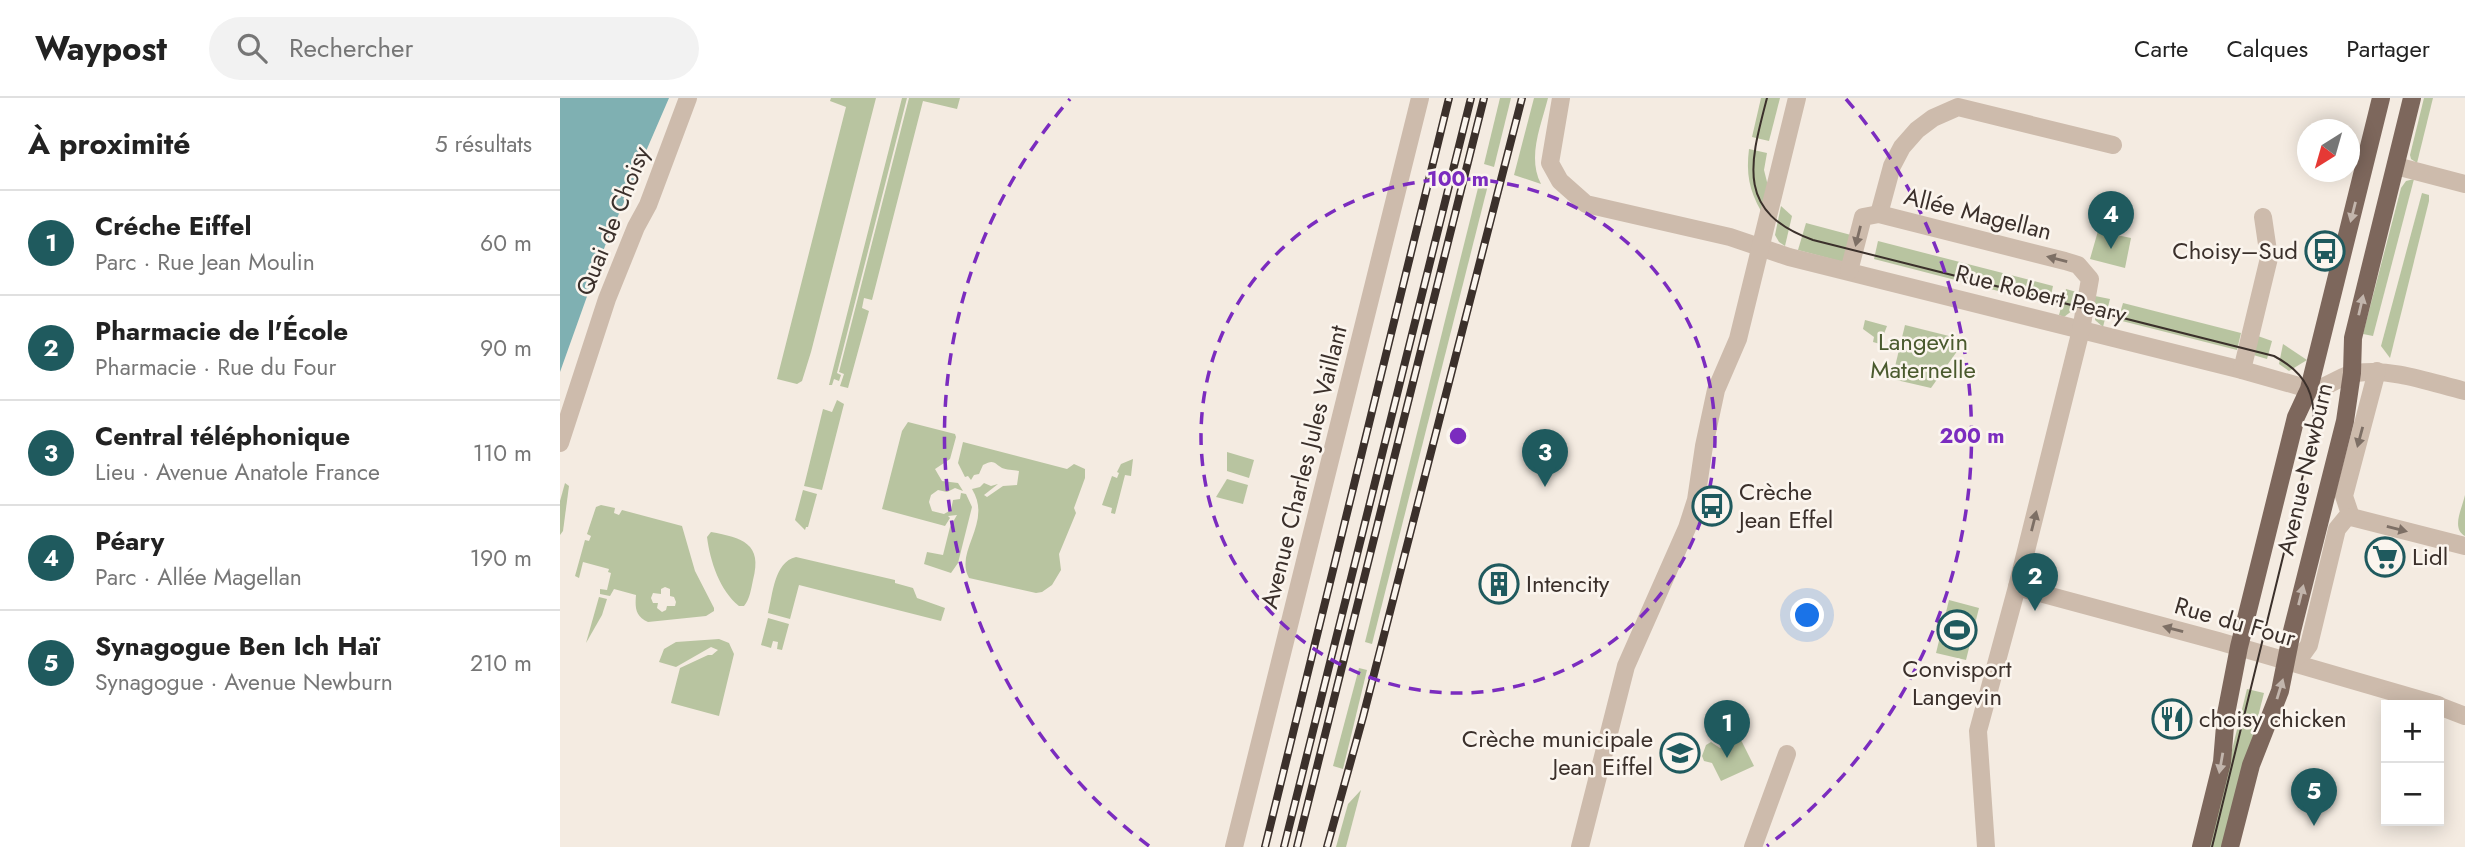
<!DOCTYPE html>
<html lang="fr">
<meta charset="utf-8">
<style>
body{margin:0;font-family:Jost,sans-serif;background:#f2f2f2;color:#222}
.controls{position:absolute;right:21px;bottom:21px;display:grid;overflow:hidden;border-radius:0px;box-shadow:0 4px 18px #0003}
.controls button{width:63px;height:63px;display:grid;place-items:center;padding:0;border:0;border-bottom:2px solid #e0e0e0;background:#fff;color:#222;font:35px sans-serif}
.compass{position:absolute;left:1737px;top:21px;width:63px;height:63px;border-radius:50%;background:#fff;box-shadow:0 4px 18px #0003;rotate:217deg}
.you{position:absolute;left:1248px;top:518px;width:24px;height:24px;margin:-18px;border:5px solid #fff;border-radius:50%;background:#1a73e8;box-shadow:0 0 0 10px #1a73e833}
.badge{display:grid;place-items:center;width:46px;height:46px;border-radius:50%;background:#1f5a5e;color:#fff;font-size:23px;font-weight:700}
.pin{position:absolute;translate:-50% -58px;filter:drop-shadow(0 2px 4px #0008)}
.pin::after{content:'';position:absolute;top:37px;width:24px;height:21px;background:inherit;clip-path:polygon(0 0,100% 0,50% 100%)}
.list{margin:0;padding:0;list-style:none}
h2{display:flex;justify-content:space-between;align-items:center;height:91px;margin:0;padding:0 28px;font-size:30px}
h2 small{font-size:23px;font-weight:400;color:#767676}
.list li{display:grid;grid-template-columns:46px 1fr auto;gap:21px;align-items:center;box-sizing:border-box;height:105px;padding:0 28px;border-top:2px solid #e0e0e0}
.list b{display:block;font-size:26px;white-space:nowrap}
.list p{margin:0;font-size:23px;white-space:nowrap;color:#767676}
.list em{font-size:23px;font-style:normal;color:#767676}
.icon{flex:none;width:38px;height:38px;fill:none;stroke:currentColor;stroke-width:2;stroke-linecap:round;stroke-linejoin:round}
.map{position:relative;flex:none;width:1905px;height:749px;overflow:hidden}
header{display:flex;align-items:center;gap:42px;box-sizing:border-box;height:98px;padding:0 35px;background:#fff;border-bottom:2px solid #e0e0e0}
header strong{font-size:33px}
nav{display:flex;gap:38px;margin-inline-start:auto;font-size:24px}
.search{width:490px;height:63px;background:#f2f2f2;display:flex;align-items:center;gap:18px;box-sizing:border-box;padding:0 24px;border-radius:38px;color:#767676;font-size:26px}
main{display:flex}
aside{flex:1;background:#fff}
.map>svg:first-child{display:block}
.green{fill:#b8c4a0;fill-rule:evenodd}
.water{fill:#7fb0b2}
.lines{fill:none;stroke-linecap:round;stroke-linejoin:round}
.minor{stroke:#cdbbac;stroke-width:18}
.major{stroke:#7d675c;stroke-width:18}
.tram{stroke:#3b302b;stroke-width:2}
.rail-casing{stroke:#3b302b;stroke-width:8}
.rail{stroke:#fbf5ee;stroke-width:5;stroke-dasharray:16;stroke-linecap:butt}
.oneway{fill:#c2b5ac}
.oneway2{fill:#7d6f65}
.ring{fill:none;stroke:#7b2cbf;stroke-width:3.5;stroke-dasharray:12 9}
.labels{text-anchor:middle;stroke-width:5;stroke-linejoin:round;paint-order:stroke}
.street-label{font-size:24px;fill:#3b302b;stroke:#fbf5ee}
.poi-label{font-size:24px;fill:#3b302b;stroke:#fbf5ee;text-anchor:start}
.park-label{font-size:24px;fill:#4a5a2e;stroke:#fbf5ee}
.centre{fill:#7b2cbf;stroke:#fbf5ee;stroke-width:3.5}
.ring-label{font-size:21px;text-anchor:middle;font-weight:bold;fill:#7b2cbf;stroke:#fbf5ee;stroke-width:5;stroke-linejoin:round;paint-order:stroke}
</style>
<header>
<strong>Waypost</strong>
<div class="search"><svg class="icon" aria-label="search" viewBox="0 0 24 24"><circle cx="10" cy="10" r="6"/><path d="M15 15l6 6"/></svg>Rechercher</div>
<nav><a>Carte</a><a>Calques</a><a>Partager</a></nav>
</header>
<main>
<aside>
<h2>À proximité<small>5 résultats</small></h2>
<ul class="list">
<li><span class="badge">1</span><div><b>Créche Eiffel</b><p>Parc · Rue Jean Moulin</p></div><em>60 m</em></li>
<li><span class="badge">2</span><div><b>Pharmacie de l'École</b><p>Pharmacie · Rue du Four</p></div><em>90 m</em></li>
<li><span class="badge">3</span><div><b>Central téléphonique</b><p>Lieu · Avenue Anatole France</p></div><em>110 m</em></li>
<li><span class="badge">4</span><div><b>Péary</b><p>Parc · Allée Magellan</p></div><em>190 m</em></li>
<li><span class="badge">5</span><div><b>Synagogue Ben Ich Haï</b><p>Synagogue · Avenue Newburn</p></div><em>210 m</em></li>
</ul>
</aside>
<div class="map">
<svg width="1905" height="749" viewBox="0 0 1905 749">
<rect width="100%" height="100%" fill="#f4ebe1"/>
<g class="green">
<polygon points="271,0 316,0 251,254 242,283 237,286 217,281 286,9 270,3"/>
<polygon points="342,0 347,0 277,275 281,277 279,283 274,281 272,287 269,287"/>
<polygon points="349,0 400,0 397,11 363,3 312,202 304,200 302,210 309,213 288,290 280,288 284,276 279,274"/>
<polygon points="940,0 951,0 934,69 924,66"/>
<path d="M974 0H988C981 28 967 59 981 86L954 77Z"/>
<polygon points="1201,0 1220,0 1209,43 1192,39"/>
<polygon points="1864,0 1873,0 1857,65 1851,61 1850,57"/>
<path d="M1189 51 1207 55 1204 72 1208 88 1201 113C1189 92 1186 75 1189 51Z"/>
<polygon points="1854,81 1813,238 1803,236 1841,90 1846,83"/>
<polygon points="919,86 928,87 812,546 805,544"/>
<polygon points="1862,95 1869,97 1869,103 1830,260 1821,248"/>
<polygon points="1221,108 1232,118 1225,148 1219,144 1215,137"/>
<polygon points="1246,125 1291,137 1283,164 1238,152"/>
<polygon points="1538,133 1571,140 1565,170 1530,161"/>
<polygon points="1318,143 1493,188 1489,206 1314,161"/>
<polygon points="1506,191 1520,195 1513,212 1504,219 1499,217"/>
<polygon points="1535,198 1550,201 1543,229 1535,222"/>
<polygon points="1563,205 1681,235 1677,252 1558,222"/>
<polygon points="1305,222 1327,228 1320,246 1313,244 1314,239 1303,231"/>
<polygon points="1345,227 1405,242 1371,290 1332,281"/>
<polygon points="1695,237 1712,243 1707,261 1690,256"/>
<polygon points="1723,246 1747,262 1729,273 1719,266"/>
<polygon points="277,302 284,306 262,392 244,388 263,311 272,314"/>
<polygon points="348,324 395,336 396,339 390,361 375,371 382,383 398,385 403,393 395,390 387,394 378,392 371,397 369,404 372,413 384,416 391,412 393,402 400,401 401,395 406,396 412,409 398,465 391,475 364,466 367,454 383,457 390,429 397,417 388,418 390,420 385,428 322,411 342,333"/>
<path d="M403 344 507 371 514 366 525 371V380L514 410 516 415 499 456 501 472 492 487 482 494 476 495 409 480C394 453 433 425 412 391L420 389 424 385 431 388 438 386 424 397 427 399 443 388 457 387 459 373C455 372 446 372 442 370 434 365 434 361 423 367L419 376 414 377 411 382 408 378 405 379 398 365Z"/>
<polygon points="667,354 694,362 689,380 667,373"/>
<polygon points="573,361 571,378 565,377 555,416 551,415 552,410 542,407 552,378 557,380 559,375 557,374 561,366"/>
<polygon points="667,381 688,387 683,406 656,399"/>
<polygon points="5,385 9,388 3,433 0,437 0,403"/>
<polygon points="243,392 257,396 248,429 246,429 245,432 235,422"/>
<path d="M1905 397V438C1891 430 1902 411 1905 397Z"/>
<path d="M41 407 55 410 54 415 59 417 62 412 122 428 135 473 154 510V513L146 518 88 524C75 518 75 509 76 497L54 491 50 498 40 496V491L47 492 51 475 48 474 49 471 23 464 19 480 15 478 25 442 29 443 31 438 27 436 36 409ZM105 489 110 491V498L114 499 116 504 115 508H107L106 512 102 514 97 510 98 505H93L91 500 93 495 101 496V491Z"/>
<path d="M151 434C182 440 203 445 193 482 191 491 190 501 184 508H179C160 493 150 463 147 439Z"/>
<path d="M236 459 335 482V485L353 490 357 500 385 510 381 523 239 487 230 521 208 515C213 496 214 464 236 459Z"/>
<polygon points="39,499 47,501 42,517 26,545"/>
<polygon points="1389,502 1419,510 1406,562 1376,555"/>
<polygon points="208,520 229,526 222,552 217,551 218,544 213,543 211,550 201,547"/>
<polygon points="159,541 169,545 174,556 159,618 111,605 120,570 148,557 152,557 158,552 151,549 116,569 99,564 104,551 116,544"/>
<polygon points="799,570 807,572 783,671 773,668"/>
<polygon points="1687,591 1704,595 1665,749 1648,749"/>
<polygon points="1180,640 1194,668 1161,683 1152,665 1144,663 1142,658 1146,647 1151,644 1160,650"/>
<polygon points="801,692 786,749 776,749 788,706"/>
</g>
<polygon class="water" points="0,0 109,0 45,148 0,274"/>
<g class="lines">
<g class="minor">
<path d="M1001 0 990 65 1000 83 1026 106 1170 139 1229 159 1682 272 1749 291C1767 292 1779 277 1796 275 1833 270 1869 284 1905 293"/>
<polyline points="1836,68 1905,86"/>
<polyline points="1319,116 1332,68 1342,49 1357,32 1373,20 1398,9 1553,47"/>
<polyline points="1289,173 1303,119 1319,116 1505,163 1518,167 1530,181 1521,232 1457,489 1418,633 1426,749"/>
<polyline points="1682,272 1709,160 1703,119"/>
<polyline points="0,345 47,201 76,129 88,107 128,0"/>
<polyline points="1791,419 1784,398 1817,273"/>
<polyline points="1457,489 1658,543 1878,607"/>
<polyline points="1727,564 1744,554 1749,547 1777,431 1786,420 1791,419 1905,448"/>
<polyline points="1879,608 1905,618"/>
<polyline points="674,749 860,0"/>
<polyline points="1020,749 1066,568 1127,430 1136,402 1144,348 1156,292 1178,241 1237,0"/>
<polyline points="1193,749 1227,656"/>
</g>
<g class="major">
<polyline points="1641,749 1662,664 1666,616 1679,549 1736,319 1749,291 1821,0"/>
<polyline points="1670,749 1691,667 1720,593 1732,533 1785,323 1792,275 1793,240 1852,0"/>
</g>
<path class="tram" d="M1207 0C1190 65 1175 114 1253 142L1714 258C1748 276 1757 299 1753 336L1652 749"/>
<g class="rail-casing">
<g id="rail">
<polyline points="705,749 889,0"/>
<polyline points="724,749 911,0"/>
<polyline points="737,749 924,0"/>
<polyline points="767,749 803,619 962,0"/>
</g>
</g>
<use href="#rail" class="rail"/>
</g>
<defs><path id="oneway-solid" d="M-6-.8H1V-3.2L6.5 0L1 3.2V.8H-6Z" transform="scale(1.75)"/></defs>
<g class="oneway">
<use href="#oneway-solid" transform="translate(1793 114) rotate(104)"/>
<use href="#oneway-solid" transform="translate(1801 207) rotate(-77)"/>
<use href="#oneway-solid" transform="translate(1741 497) rotate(-76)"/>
<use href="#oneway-solid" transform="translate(1720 591) rotate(-73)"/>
<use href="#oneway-solid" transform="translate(1661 665) rotate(100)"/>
</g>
<g class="oneway2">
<use href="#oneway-solid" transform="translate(1298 138) rotate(104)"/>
<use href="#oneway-solid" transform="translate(1497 161) rotate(-166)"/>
<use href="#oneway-solid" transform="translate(1800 339) rotate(105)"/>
<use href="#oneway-solid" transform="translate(1474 423) rotate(-76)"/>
<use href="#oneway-solid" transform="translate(1837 431) rotate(14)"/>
<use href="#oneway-solid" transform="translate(1613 531) rotate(-165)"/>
</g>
<g class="ring">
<circle cx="898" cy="338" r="257"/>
<path d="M589 748A514 514 0 0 1 510 1M1286 1A514 514 0 0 1 1207 748"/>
</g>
<defs>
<g id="bus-ring" transform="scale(2.0125)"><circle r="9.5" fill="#fbf5ee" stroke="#1f5a5e" stroke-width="1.5"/><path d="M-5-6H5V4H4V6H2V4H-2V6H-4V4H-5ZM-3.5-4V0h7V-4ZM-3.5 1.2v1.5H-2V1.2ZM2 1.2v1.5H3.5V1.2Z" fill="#1f5a5e"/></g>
<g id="supermarket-ring" transform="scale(2.0125)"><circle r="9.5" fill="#fbf5ee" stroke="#1f5a5e" stroke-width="1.5"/><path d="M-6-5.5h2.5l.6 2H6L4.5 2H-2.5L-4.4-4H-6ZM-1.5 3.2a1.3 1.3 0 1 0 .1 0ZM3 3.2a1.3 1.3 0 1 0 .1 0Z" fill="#1f5a5e"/></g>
<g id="building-ring" transform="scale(2.0125)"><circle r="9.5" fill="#fbf5ee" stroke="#1f5a5e" stroke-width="1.5"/><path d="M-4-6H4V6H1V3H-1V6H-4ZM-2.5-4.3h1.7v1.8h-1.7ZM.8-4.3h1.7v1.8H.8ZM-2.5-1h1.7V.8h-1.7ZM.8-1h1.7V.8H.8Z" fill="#1f5a5e"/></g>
<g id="stadium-ring" transform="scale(2.0125)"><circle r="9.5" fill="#fbf5ee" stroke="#1f5a5e" stroke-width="1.5"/><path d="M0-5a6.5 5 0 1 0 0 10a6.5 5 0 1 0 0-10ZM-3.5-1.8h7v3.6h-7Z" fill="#1f5a5e"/></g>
<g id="restaurant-ring" transform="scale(2.0125)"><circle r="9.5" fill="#fbf5ee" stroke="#1f5a5e" stroke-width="1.5"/><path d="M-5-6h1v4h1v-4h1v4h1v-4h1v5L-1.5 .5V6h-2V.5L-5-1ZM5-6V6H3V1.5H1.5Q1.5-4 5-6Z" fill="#1f5a5e"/></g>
<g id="school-ring" transform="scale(2.0125)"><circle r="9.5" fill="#fbf5ee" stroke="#1f5a5e" stroke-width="1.5"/><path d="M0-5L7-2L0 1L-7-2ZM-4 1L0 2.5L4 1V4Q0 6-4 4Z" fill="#1f5a5e"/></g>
</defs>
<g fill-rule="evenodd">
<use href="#bus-ring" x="1765" y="153"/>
<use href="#bus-ring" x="1152" y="408"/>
<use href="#supermarket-ring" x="1825" y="459"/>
<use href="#building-ring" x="939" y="486"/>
<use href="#stadium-ring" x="1397" y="532"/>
<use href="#restaurant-ring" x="1612" y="621"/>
<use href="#school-ring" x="1120" y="655"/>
</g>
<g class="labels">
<g class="street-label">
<text transform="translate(1418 116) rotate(14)" y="8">Allée Magellan</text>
<text transform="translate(53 123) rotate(-68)" y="8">Quai de Choisy</text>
<text transform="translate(1481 196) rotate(14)" y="8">Rue Robert Peary</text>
<text transform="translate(744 369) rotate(-76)" y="8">Avenue Charles Jules Vaillant</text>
<text transform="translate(1745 371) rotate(-77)" y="8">Avenue Newburn</text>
<text transform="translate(1675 524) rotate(16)" y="8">Rue du Four</text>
</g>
<g class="poi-label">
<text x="1738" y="161" text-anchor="end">Choisy–Sud</text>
<text x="1179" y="402">Crèche<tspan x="1179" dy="28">Jean Effel</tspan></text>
<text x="1852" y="467">Lidl</text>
<text x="966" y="494">Intencity</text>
<text x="1397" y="579" text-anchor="middle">Convisport<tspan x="1397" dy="28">Langevin</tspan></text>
<text x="1639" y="629">choisy chicken</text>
<text x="1093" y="649" text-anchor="end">Crèche municipale<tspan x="1093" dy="28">Jean Eiffel</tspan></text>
</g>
<g class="park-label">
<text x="1363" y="252">Langevin<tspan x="1363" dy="28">Maternelle</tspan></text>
</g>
</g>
<circle cx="898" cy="338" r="10" class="centre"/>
<g class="ring-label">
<text x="898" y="88">100 m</text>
<text x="1412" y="345">200 m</text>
</g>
</svg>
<div class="controls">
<button>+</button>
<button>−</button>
</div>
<svg class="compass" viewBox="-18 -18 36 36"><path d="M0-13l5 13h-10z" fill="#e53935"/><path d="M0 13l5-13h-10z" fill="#767676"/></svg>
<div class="you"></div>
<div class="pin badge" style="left:1167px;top:660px">1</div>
<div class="pin badge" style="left:1475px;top:513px">2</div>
<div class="pin badge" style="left:985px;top:389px">3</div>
<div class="pin badge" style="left:1551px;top:151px">4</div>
<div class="pin badge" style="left:1754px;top:728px">5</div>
</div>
</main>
